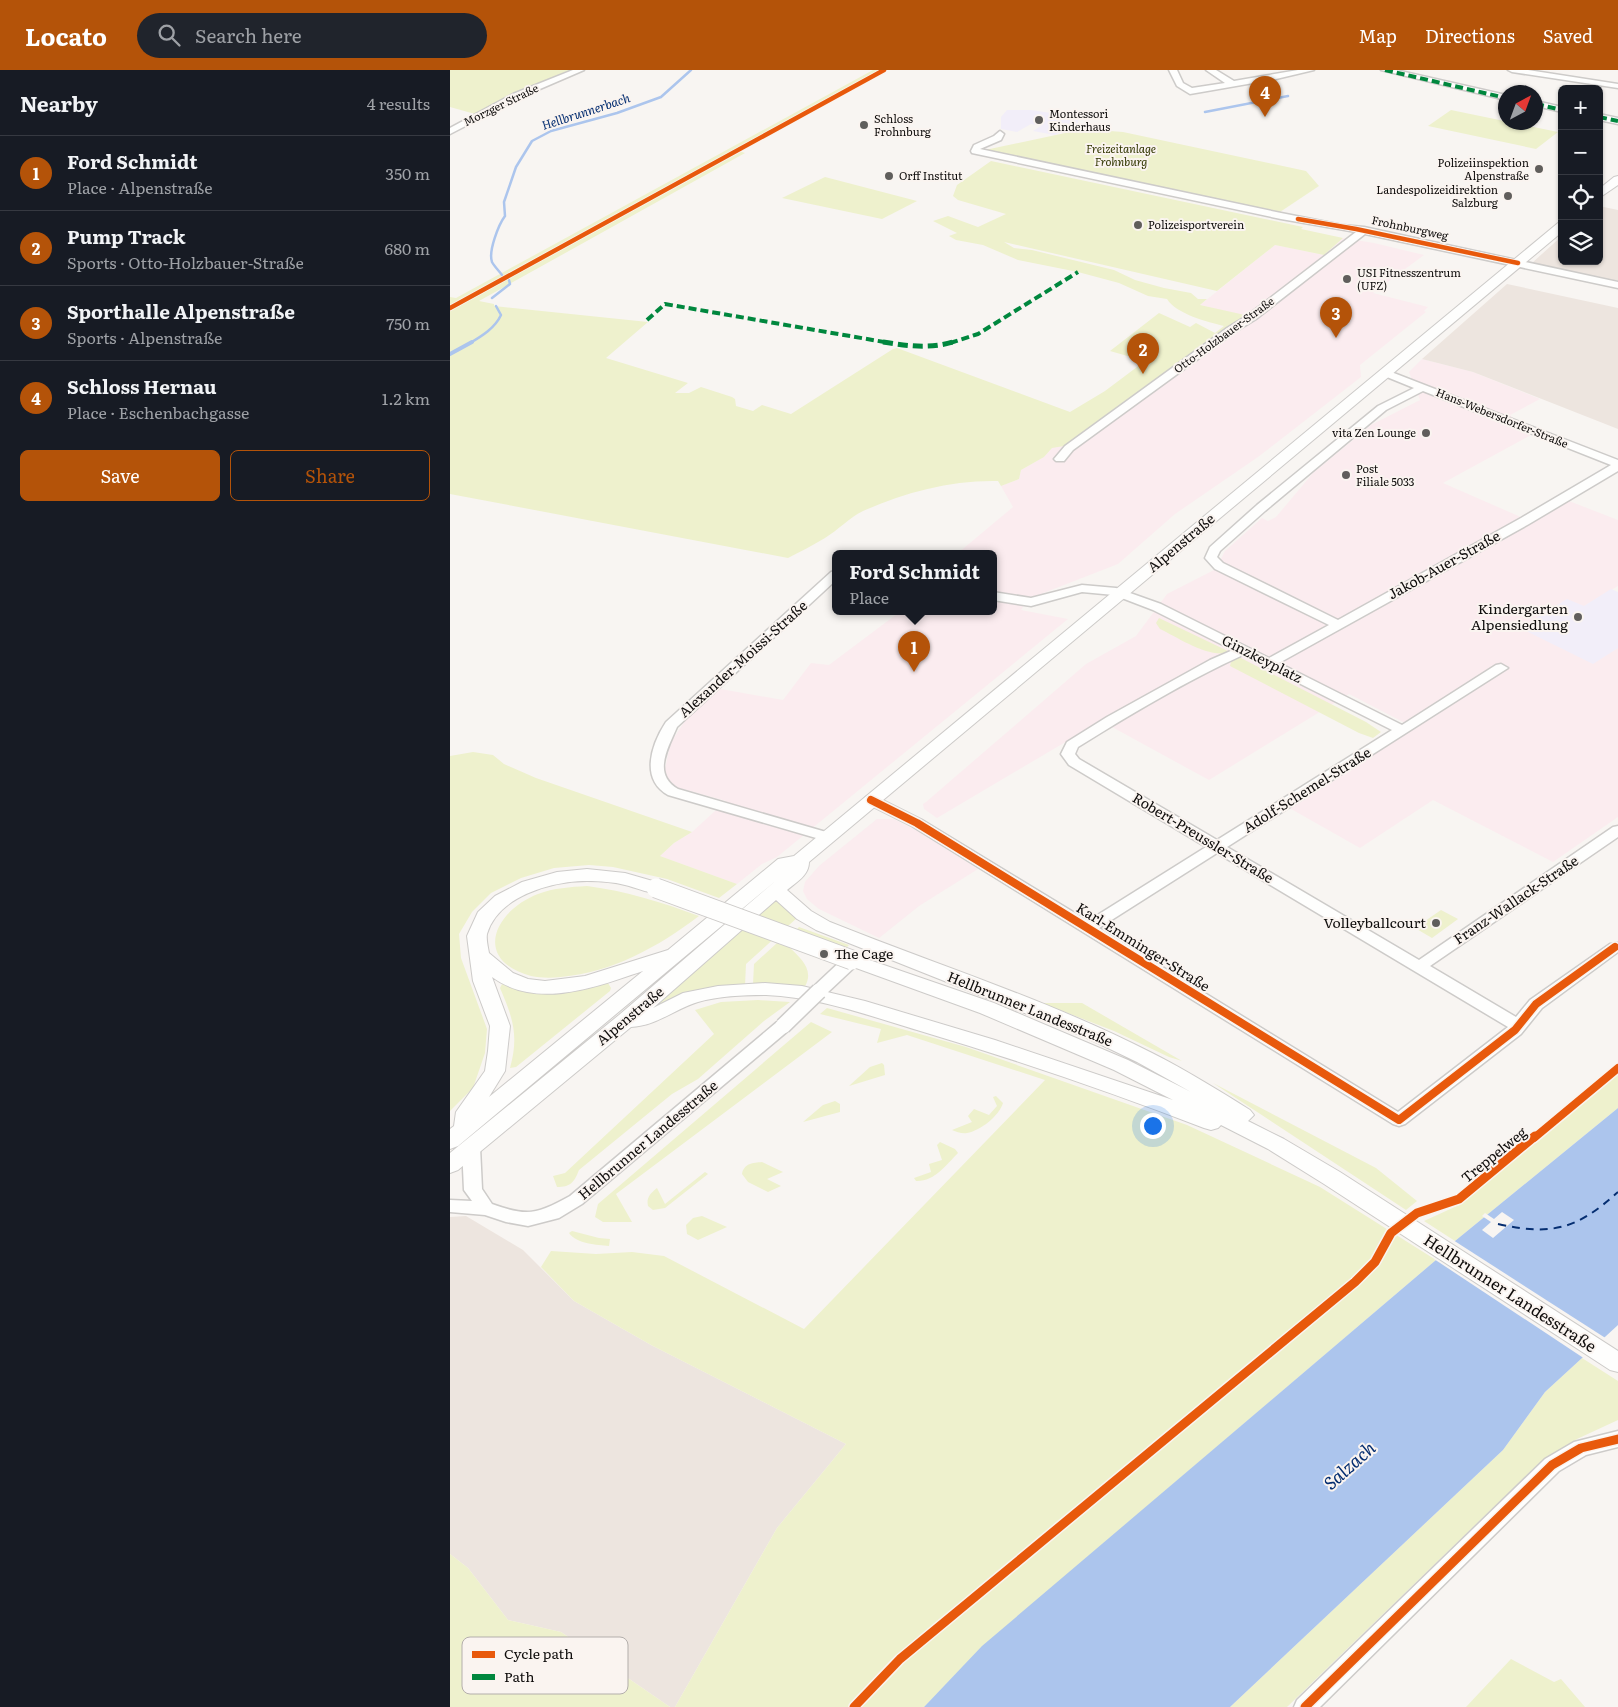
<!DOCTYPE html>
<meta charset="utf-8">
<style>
body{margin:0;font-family:Literata,serif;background:#20242c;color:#f1f3f6}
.controls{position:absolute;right:15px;top:15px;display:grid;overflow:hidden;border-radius:8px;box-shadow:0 1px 4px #0004}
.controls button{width:45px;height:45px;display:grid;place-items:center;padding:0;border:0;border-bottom:1px solid #363941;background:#171b24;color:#f1f3f6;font:25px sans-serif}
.compass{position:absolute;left:1048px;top:15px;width:45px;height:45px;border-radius:50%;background:#171b24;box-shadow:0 1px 4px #0004;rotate:41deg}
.you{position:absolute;left:702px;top:1055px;width:18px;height:18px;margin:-12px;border:4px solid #fff;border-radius:50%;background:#1a73e8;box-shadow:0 0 0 8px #1a73e833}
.badge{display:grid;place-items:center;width:32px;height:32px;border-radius:50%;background:#b45309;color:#fff;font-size:16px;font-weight:700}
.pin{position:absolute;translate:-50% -41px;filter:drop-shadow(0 1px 2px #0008)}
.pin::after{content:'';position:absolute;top:26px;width:18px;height:15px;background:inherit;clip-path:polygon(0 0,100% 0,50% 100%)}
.popup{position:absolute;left:382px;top:480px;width:165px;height:65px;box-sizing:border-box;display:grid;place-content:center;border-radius:8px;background:#171b24;filter:drop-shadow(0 1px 4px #0005);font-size:16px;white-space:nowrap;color:#9ea1a6}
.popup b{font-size:19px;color:#f1f3f6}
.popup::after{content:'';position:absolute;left:50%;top:100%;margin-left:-10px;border:10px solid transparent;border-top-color:#171b24}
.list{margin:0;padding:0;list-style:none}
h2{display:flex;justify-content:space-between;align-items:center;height:65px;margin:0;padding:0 20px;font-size:21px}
h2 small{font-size:16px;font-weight:400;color:#9ea1a6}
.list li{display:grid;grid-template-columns:32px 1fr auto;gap:15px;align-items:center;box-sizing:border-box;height:75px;padding:0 20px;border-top:1px solid #363941}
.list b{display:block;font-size:19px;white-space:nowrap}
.list p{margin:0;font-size:16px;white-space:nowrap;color:#9ea1a6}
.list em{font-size:16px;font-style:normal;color:#9ea1a6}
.actions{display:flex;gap:10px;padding:15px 20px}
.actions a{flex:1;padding:11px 0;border:1px solid #b45309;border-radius:8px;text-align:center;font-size:18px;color:#b45309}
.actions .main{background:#b45309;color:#fff}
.icon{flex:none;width:28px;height:28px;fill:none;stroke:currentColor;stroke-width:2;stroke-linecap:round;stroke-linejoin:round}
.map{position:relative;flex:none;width:1168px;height:1637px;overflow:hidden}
header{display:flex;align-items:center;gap:30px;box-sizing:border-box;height:70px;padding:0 25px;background:#b45309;color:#fff}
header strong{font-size:24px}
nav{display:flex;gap:28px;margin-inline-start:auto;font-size:18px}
.search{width:350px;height:45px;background:#20242c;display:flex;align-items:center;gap:12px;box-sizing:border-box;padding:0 18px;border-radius:28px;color:#9ea1a6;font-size:19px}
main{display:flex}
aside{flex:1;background:#171b24}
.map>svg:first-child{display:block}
.commercial{fill:#fbecef}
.built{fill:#ede5df}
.education{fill:#f2eef9}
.green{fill:#eef1cd}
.water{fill:#acc5ed}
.pier{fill:#f8f5f2}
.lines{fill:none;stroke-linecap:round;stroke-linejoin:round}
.stream-far1{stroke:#acc5ed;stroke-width:2.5}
.stream{stroke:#acc5ed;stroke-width:4}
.ferry{stroke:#052e71;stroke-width:2;stroke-dasharray:8 6;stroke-linecap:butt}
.minor-casing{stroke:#cdcbc9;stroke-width:3}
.major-casing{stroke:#cdcbc9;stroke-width:2}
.minor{fill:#fefefd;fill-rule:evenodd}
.major{fill:#fefefd;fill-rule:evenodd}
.minor-bridge-casing{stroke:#cdcbc9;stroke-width:18;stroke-linecap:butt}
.major-bridge-casing{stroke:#cdcbc9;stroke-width:21;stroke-linecap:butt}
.minor-bridge{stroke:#fefefd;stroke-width:15}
.major-bridge{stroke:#fefefd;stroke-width:19}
.quiet-far1{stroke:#00873e;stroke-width:4;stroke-dasharray:8 4;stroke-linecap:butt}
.quiet{stroke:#00873e;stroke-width:5;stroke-dasharray:10 5;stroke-linecap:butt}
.cycleway-far2-casing{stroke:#faf4f0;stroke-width:6}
.cycleway-far1-casing{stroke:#faf4f0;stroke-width:11}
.cycleway-casing{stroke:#faf4f0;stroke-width:12}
.cycleway-far2{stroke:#e8590c;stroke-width:4.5}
.cycleway-far1{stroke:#e8590c;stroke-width:8}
.cycleway{stroke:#e8590c;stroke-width:9}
.poi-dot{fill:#605e5c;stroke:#faf4f0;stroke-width:2}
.labels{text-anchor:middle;stroke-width:4;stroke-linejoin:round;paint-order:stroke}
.far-street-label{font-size:11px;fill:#0e0c0b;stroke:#faf4f0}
.far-poi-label{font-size:11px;fill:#0e0c0b;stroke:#faf4f0;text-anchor:start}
.far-park-label{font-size:11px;font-style:italic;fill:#323700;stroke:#faf4f0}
.far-water-label{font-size:12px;font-style:italic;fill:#052e71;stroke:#faf4f0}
.street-label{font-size:14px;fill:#0e0c0b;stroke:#faf4f0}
.poi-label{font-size:14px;fill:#0e0c0b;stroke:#faf4f0;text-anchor:end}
.near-street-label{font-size:16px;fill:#0e0c0b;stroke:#faf4f0}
.near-water-label{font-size:18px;font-style:italic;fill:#052e71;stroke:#faf4f0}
.key{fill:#faf4f0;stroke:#b3aeab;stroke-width:1}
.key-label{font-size:14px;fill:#0e0c0b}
</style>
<header>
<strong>Locato</strong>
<div class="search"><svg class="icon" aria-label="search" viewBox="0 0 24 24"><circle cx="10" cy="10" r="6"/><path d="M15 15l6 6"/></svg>Search here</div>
<nav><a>Map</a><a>Directions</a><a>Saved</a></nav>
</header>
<main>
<aside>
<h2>Nearby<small>4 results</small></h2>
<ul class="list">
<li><span class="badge">1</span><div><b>Ford Schmidt</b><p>Place · Alpenstraße</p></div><em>350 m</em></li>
<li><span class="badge">2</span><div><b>Pump Track</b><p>Sports · Otto-Holzbauer-Straße</p></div><em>680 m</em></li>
<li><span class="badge">3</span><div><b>Sporthalle Alpenstraße</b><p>Sports · Alpenstraße</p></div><em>750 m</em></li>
<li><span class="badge">4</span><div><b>Schloss Hernau</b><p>Place · Eschenbachgasse</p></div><em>1.2 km</em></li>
</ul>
<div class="actions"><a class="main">Save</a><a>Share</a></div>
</aside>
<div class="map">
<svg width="1168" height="1637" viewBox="0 0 1168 1637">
<rect width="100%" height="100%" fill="#f8f5f2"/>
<g class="commercial">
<polygon points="893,168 924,173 974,185 923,223 978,237 974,241 976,242 910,295 911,307 808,387 725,444 668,494 578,529 571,540 618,549 327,787 312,794 287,814 210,786 224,773 242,762 276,731 226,717 214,705 220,674 238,646 265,618 333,630 361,593 379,595 451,541 543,541 543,483 508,483 563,437 551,416 569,409 571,400 594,387 602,378 794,246 750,235 825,175 874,185"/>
<polygon points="972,289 1023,302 1090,329 1060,345 1081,365 993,413 1082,452 1119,431 1168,450 1168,516 1134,536 1143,593 1168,578 1168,747 1103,792 983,730 910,778 827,731 957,654 899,624 759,710 651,651 487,748 474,739 473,734 476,732 636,594 686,566 717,524 766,499 775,481 812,448 818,451 826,447 863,403 908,366 921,355 970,330 959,302"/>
<polygon points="427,749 444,749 466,760 528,799 469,836 429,868 369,839 357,829 353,821 355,812 369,796"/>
</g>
<g class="built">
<polygon points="1149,136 1168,140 1168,211 1082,193 1112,166 1112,191 1149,191"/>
<polygon points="1057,214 1168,238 1168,359 1023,302 972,289"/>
<polygon points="16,1146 73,1180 124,1231 201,1275 396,1374 327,1458 225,1637 220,1637 111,1562 58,1550 18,1498 0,1484 0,1147"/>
</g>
<g class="education">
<polygon points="557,40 581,40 628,47 628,53 605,65 583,61 591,56 581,54 567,62 551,59 551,47"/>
<polygon points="1161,519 1168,522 1168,578 1143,594 1070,558 1117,529 1134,536"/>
</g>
<g class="green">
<polygon points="0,0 124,0 74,20 25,44 0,37"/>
<polygon points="423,0 431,0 0,238 0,227 6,228"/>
<polygon points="1001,40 1108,62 1086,79 978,56"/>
<polygon points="634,59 673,62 856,101 869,116 830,142 535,80"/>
<path d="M289 81 295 83 29 231 44 234V236L198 252 156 288 238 313 225 323H239L251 317 282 327 285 329 286 336 303 341 312 335 341 344 443 279 447 278 620 342 655 321 695 291 660 281 709 243 740 257 746 253 765 263 774 256C758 252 726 244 717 229L698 226 669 213 628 202 568 190 533 175 506 170 499 166 507 163 483 151 498 146 528 157 556 144 508 130 503 126 507 115 541 91 853 157 851 159 893 168 874 185 825 175 767 221 554 172 564 178 582 180 664 200 685 210 714 218 741 223 748 229H757L750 235 795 245 614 376 602 378 594 387 571 400 569 409 551 416 548 411C501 410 456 422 413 441 399 448 388 460 375 468 363 475 350 482 338 488L0 424V241Z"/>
<polygon points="375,107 467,131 432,149 332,128"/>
<path d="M709 548 780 582C759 589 729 568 710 559L706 553Z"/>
<polygon points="789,587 916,652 931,662 923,668 909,663 780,596 781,592"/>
<polygon points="23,682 43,685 54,694 86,708 242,762 224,773 210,786 287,814 269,828 217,809 163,797 139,795 104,798 71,808 41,823 22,842 9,864 11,888 37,959 35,983 23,1018 0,1041 0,686"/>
<path d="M137 816C176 821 211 832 249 846 208 877 163 902 111 907 101 908 90 908 81 906 22 890 44 841 88 824 104 818 120 817 137 816Z"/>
<polygon points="328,831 348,847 296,894 295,916 212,934 208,932 322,832"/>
<polygon points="991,840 1008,849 982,868 965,858"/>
<path d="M349 857 399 875 382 893 340 878C352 889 365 901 354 918L303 914 304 894 327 873 332 875Z"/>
<path d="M158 913 161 918 160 921 66 997 60 998C69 966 63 948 50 918L52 914C86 930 123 921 158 913Z"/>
<path d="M308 930 340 932 314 951 248 1009 222 1024 129 1100C124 1113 120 1117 107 1117L103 1106 115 1103 264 964 245 940 271 932Z"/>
<polygon points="592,933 632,933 732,991 719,987 664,961"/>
<polygon points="377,938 516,977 737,1055 870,1117 986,1190 533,1576 474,1637 225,1637 327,1458 396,1374 201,1275 124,1231 91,1197 101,1181 146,1184 182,1182 214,1186 354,1259 595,1010 457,965 427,973 431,959 370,944"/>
<polygon points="361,952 382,962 166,1124 182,1152 153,1152 145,1147 148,1134"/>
<polygon points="432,993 434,995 435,1005 399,1016 420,997"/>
<polygon points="1168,1003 1168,1038 1005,1171 974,1151 1009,1135"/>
<polygon points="763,1013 926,1098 967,1131 956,1140"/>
<path d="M546 1026 553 1033C549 1046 530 1061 517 1063 512 1064 507 1062 502 1060L522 1052 518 1046 524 1039 539 1045 547 1036 543 1027Z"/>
<polygon points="385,1031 390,1034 390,1042 353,1052 373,1035"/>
<path d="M490 1072 505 1079 508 1083C496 1095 484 1112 466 1111L464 1108 481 1102 479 1094 492 1090 487 1075Z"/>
<path d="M312 1092 333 1102 317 1109 331 1116 318 1122 298 1112 292 1104C294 1093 303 1093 312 1092Z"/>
<path d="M255 1102 258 1104 215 1138 203 1140 198 1136C196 1127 201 1123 207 1118L215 1134Z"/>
<polygon points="252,1146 277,1157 248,1170 237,1164 236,1155 243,1148"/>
<path d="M122 1161 149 1168 160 1169 159 1176C147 1175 127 1174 119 1163Z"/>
<polygon points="1132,1288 1168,1311 1168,1350 1127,1369 1086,1396 837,1637 780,1637 1053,1380 1095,1322"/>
<polygon points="0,1484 18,1498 58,1550 111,1562 220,1637 0,1637"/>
<polygon points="1061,1589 1104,1612 1111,1609 1135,1637 1016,1637"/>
</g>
<polygon class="water" points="1168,1038 1168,1255 1095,1322 1053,1380 780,1637 474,1637 532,1576 986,1190 1005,1171"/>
<g class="pier">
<polygon points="1052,1142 1064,1150 1043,1168 1032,1160 1041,1152 1032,1146 1035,1143 1044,1149"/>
<polygon points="1003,1170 1157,1269 1135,1289 984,1189"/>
</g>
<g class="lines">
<g class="stream-far1">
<polyline points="755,42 838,26"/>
<path d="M52 205C49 201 44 196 42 192 38 181 49 154 55 146L54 132 66 97 82 71 101 61 167 43 211 27 241 0"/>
<polyline points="42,228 60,214 59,210"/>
<path d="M20 273C32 266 45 258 51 245L46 236"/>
</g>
<polyline class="stream" points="0,284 22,272"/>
<path class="ferry" d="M1048 1154C1103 1166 1127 1159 1168 1122"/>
<g class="minor-casing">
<g id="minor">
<polygon points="123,0 134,0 69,28 0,64 0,58 63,24"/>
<polygon points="719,0 727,0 733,13 742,18 775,13 756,0 766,0 784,11 848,0 864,0 826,9 740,24 727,16"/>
<polygon points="931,0 946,0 1056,25 1056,30"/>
<polygon points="1058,0 1078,0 1168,14 1168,18 1062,2"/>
<polygon points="1086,31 1112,37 1112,42 1086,36"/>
<polygon points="1149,44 1168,48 1168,54 1149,50"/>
<polygon points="550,61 554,64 551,70 530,79 831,143 892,155 914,157 1168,212 1168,218 915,164 806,249 785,262 623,380 614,391 606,391 604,389 615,376 777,258 798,245 906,162 831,149 522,83 521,81 524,75 544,66"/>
<path d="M936 300 1168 390V401L1079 454 829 593 952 655 1046 595 1051 594 1058 598 777 777 969 890 1163 757 1168 756V767L980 896 1066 947 1080 930 1160 874 1168 873V882L1092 938 1071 964 955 1054 949 1056 943 1054 462 756 416 733 414 730 416 727H426L472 750 638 851 756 777 619 695 611 684 617 672 657 647 760 590 783 580 703 540 664 525 632 522 581 536 543 530V522L581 528 632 515 666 518 711 534 819 588 879 555 765 499 755 488 760 477 807 435 928 336 964 318 932 305 931 303 932 301ZM973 321 1161 395 1071 448 888 550 773 493 767 487 770 481 815 441 936 340ZM793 585 942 660 767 770 629 689 625 684 628 677C681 644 736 611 793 585ZM767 783 1058 957 948 1042 649 858Z"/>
<path d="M385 501V511L227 657C218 678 202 704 228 719L383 764 385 767 383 770H373L218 725C190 709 201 675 216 652L381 502Z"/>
<polygon points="402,885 408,886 410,890 408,894 375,925 369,926 363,925 361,921 363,917 396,886"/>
<path d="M333 951 339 952 341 956 339 960 132 1134 109 1148 78 1156 56 1152 35 1145 0 1142V1130L22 1131 14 1120 12 1077 15 1073 21 1071 27 1073 30 1077 32 1119 42 1134C78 1147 87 1144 120 1126L327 952Z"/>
<polygon points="1168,1361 1168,1377 1136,1385 1109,1401 870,1637 844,1637 847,1630 1095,1389 1124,1372"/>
</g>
</g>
<g class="major-casing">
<g id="major">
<polygon points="1168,106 1168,115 1149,128 1149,119 1164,107"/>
<path d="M1108 153H1112V162L359 792C359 805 347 812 337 820L361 841 380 852C487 895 599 930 702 983 736 1000 768 1020 800 1040L804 1045 798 1051 834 1069 890 1102 1168 1281V1302L1160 1300 874 1114 818 1079 771 1055 768 1058 761 1060 754 1058C659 1021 564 989 467 960 417 945 368 927 316 925 294 925 269 926 248 932 225 939 206 956 181 957L8 1100 0 1103V1083L169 945 329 808 8 1076 0 1079V1059L4 1056 6 1042 35 1001 38 981 40 956 23 911 17 866 28 842 45 826 72 812 107 802 137 799 175 803 213 814 215 818 213 822C200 825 188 818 175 815 164 812 149 811 137 811 102 811 48 826 37 864 36 870 38 877 39 883L63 903 78 909 95 911 135 906 218 880 328 789 344 786ZM326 830 347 849 366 860 635 967 687 992 741 1022 678 990 544 933 402 884 395 886 392 890 395 894 530 943 664 1000 723 1030 545 970 415 931 352 916 315 913 268 916 233 923 203 938ZM193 901 39 1027 55 1001 60 956 42 907C87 940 146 917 193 901Z"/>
</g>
</g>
<use href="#minor" class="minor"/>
<use href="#major" class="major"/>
<g class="minor-bridge-casing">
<polyline id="minor-bridge" points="333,956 369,921"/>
</g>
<g class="major-bridge-casing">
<polyline id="major-bridge" points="206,818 402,890"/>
</g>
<use href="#minor-bridge" class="minor-bridge"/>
<use href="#major-bridge" class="major-bridge"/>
<g class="quiet-far1">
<polyline points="935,0 1056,28"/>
<polyline points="1086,34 1112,40"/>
<polyline points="1149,47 1168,51"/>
<polyline points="197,250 215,234 440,273"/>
<polyline points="500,273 528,264 628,202"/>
</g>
<path class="quiet" d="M433 272C457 276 480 279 503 272"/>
<g class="cycleway-far2-casing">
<g id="cycleway-far2">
<polyline points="848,149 906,159 1068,193"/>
<polyline points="0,238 434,0"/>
</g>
</g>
<g class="cycleway-far1-casing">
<g id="cycleway-far1">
<polyline points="421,730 467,753 949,1050 1065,960 1086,934 1165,877"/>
<polyline points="1084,1068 1168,998"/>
</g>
</g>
<g class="cycleway-casing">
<g id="cycleway">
<polyline points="404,1637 450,1589 905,1212 925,1192 941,1163 967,1143 1009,1129 1085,1066"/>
<polyline points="855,1637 1102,1395 1131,1378 1168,1369"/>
</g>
</g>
<use href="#cycleway-far2" class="cycleway-far2"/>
<use href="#cycleway-far1" class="cycleway-far1"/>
<use href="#cycleway" class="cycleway"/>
</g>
<g class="poi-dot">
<circle cx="589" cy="50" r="5"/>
<circle cx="414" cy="55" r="5"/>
<circle cx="1089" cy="99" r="5"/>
<circle cx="439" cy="106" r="5"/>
<circle cx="1058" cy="126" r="5"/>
<circle cx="688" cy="155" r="5"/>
<circle cx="897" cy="209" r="5"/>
<circle cx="976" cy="363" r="5"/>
<circle cx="896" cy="405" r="5"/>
<circle cx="1128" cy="547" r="5"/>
<circle cx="986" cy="853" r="5"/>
<circle cx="374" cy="884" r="5"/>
</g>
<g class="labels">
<g class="far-street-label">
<text transform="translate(51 35) rotate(-26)" y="4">Morzger Straße</text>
<text transform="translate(960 158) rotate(12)" y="4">Frohnburgweg</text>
<text transform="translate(774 265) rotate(-36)" y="4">Otto-Holzbauer-Straße</text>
<text transform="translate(1052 348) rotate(22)" y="4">Hans-Webersdorfer-Straße</text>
</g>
<g class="far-poi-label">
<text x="599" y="48">Montessori<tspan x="599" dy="13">Kinderhaus</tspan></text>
<text x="424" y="53">Schloss<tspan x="424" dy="13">Frohnburg</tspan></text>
<text x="1079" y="97" text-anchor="end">Polizeiinspektion<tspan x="1079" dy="13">Alpenstraße</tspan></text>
<text x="449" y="110">Orff Institut</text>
<text x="1048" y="124" text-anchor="end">Landespolizeidirektion<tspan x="1048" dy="13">Salzburg</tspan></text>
<text x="698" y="159">Polizeisportverein</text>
<text x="907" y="207">USI Fitnesszentrum<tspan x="907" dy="13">(UFZ)</tspan></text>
<text x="966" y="367" text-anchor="end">vita Zen Lounge</text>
<text x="906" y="403">Post<tspan x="906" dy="13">Filiale 5033</tspan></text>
</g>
<g class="far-park-label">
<text x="671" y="83">Freizeitanlage<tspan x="671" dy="13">Frohnburg</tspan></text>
</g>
<g class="far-water-label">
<text transform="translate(136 42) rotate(-18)" y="4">Hellbrunnerbach</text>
</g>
<g class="street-label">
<text transform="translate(731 473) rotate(-40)" y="5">Alpenstraße</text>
<text transform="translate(994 495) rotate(-29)" y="5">Jakob-Auer-Straße</text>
<text transform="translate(293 589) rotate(-42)" y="5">Alexander-Moissi-Straße</text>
<text transform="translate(812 589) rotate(27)" y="5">Ginzkeyplatz</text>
<text transform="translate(857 720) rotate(-32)" y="5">Adolf-Schemel-Straße</text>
<text transform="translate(753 768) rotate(31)" y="5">Robert-Preussler-Straße</text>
<text transform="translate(1066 830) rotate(-34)" y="5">Franz-Wallack-Straße</text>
<text transform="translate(693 877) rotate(32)" y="5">Karl-Emminger-Straße</text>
<text transform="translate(580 939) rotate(22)" y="5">Hellbrunner Landesstraße</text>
<text transform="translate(180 946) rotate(-40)" y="5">Alpenstraße</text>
<text transform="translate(198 1070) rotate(-40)" y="5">Hellbrunner Landesstraße</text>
<text transform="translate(1044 1085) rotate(-39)" y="5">Treppelweg</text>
</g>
<g class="poi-label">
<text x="1118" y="544">Kindergarten<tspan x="1118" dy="16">Alpensiedlung</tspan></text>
<text x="976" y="858">Volleyballcourt</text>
<text x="384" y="889" text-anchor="start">The Cage</text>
</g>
<g class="near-street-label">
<text transform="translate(1060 1223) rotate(33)" y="6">Hellbrunner Landesstraße</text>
</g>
<g class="near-water-label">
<text transform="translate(900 1396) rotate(-42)" y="6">Salzach</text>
</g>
</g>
<rect x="12" y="1567" width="166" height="57" rx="8" class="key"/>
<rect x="22" y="1581" width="23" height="7" fill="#e8590c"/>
<rect x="22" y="1604" width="23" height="6" fill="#00873e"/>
<g class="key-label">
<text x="54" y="1589">Cycle path</text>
<text x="54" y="1612">Path</text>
</g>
</svg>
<div class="controls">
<button>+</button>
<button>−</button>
<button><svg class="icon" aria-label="locate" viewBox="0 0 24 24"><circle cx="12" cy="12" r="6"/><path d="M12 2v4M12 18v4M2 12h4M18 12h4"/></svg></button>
<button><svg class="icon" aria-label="layers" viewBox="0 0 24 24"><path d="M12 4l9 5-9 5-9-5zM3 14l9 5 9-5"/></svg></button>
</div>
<svg class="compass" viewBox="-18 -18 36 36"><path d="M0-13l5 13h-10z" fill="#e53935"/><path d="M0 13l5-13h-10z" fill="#9ea1a6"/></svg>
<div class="you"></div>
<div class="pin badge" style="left:464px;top:602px">1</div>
<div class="popup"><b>Ford Schmidt</b>Place</div>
<div class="pin badge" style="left:693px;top:304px">2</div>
<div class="pin badge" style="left:886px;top:268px">3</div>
<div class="pin badge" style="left:815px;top:47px">4</div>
</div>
</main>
